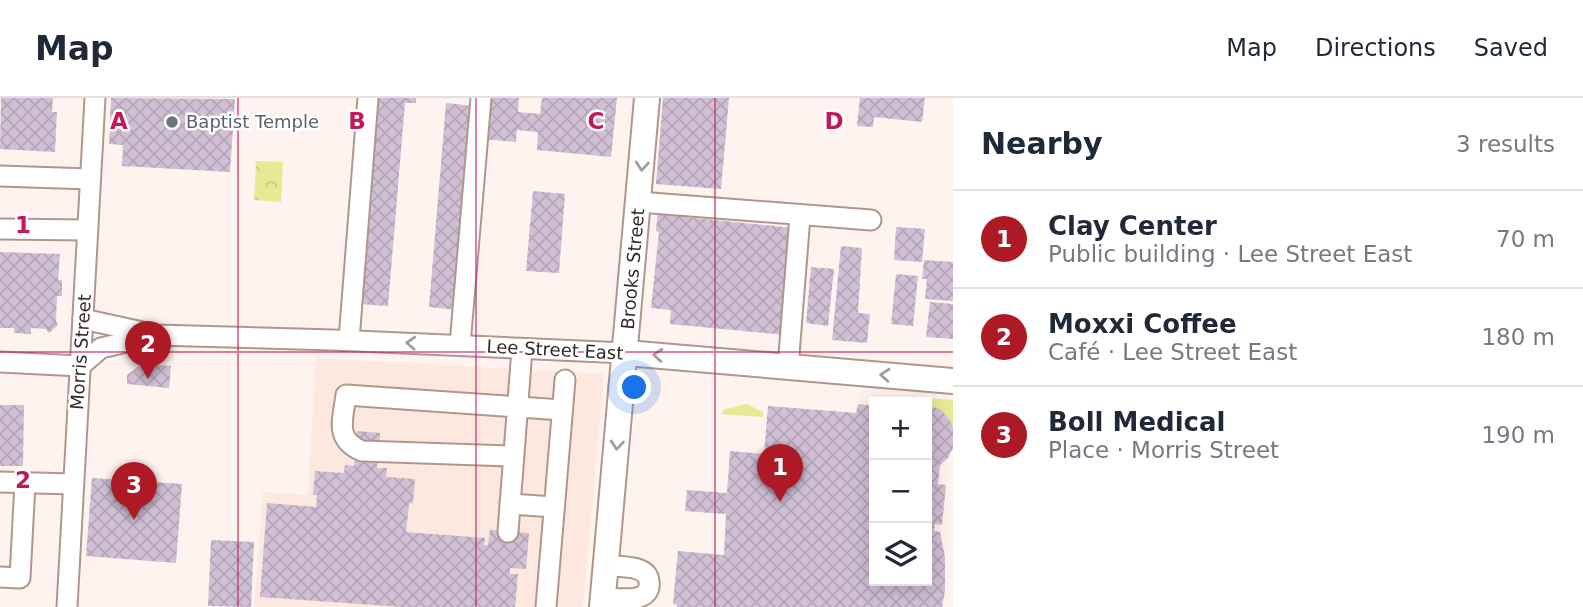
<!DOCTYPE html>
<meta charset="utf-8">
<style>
body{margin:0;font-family:"DejaVu Sans",sans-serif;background:#f2f2f3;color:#1f2937}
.controls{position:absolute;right:21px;bottom:21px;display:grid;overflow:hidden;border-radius:0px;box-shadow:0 4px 18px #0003}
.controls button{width:63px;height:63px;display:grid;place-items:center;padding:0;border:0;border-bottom:2px solid #e0e1e3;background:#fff;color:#1f2937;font:35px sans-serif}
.you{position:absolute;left:635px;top:290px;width:24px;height:24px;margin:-18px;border:5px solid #fff;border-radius:50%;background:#1a73e8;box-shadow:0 0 0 10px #1a73e833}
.badge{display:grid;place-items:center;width:46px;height:46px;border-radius:50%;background:#ad1a26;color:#fff;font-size:23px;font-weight:700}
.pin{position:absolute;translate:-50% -58px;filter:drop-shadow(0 2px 4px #0008)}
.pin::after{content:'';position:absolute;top:37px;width:24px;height:21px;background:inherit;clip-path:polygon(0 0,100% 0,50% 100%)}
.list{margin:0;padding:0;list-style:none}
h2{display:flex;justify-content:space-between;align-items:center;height:91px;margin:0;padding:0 28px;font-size:30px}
h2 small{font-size:23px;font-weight:400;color:#747a83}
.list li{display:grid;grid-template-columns:46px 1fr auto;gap:21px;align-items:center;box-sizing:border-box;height:98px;padding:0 28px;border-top:2px solid #e0e1e3}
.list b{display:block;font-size:26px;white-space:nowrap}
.list p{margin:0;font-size:23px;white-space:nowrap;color:#747a83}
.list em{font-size:23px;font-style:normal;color:#747a83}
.icon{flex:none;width:38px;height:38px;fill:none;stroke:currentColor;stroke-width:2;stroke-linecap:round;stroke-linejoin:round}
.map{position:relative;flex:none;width:953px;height:509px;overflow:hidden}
header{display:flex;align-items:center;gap:42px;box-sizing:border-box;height:98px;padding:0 35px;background:#fff;border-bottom:2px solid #e0e1e3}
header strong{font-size:33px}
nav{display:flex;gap:38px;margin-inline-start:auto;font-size:24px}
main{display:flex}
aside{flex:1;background:#fff}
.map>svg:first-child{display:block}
.built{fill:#fde8df}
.green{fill:#e5eb93}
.park{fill:url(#park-crowns)}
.building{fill:url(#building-cross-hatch)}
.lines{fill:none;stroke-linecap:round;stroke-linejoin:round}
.minor-casing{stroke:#b0978d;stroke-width:23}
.major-casing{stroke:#b0978d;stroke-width:28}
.minor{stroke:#fff;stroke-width:19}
.major{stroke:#fff;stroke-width:24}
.oneway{stroke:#a39e9c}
.grid{fill:none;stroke:#c2185b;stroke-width:2;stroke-opacity:0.55}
.worship-dot{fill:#6b7280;stroke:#fff;stroke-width:2.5}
.labels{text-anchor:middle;stroke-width:5;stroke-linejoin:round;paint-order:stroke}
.worship-label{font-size:18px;fill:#5b616d;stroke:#fff;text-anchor:start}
.street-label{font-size:18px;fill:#322824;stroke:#fff}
.grid-label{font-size:23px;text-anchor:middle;font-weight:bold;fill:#c2185b;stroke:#fff;stroke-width:5;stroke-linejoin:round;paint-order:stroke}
</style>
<header>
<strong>Map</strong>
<nav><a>Map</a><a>Directions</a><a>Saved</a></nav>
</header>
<main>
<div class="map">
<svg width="953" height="509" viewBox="0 0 953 509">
<defs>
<pattern id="park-crowns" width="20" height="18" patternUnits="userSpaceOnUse" patternTransform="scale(1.75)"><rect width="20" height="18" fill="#e5eb93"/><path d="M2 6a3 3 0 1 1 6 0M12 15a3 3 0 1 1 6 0" fill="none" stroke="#c5ca7f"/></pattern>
<pattern id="building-cross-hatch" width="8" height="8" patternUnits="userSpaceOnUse" patternTransform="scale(1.75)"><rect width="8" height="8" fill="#d1c0d5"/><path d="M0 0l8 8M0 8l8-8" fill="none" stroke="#b4a5b7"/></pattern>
</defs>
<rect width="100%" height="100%" fill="#fef3ee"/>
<polygon class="built" points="316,260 604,276 583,509 254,509 263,394 308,397"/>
<g class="green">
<path d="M915 299 953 302V330C948 317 940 310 927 306V304H915Z"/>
<polygon points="747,306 763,314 763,319 721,316 725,311"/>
</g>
<polygon class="park" points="256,63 283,64 281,104 254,102"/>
<g class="building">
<polygon points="1,0 53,0 52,14 57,14 55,54 0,51"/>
<polygon points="111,0 235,1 230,74 122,68 123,47 109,46"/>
<polygon points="377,0 416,0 416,5 405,5 388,208 360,206"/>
<polygon points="487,0 519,0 518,14 540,16 542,0 617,0 611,59 537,52 538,34 517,32 516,44 483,41"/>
<polygon points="663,0 729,0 721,91 656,86"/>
<polygon points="860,0 925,0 922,24 874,19 873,29 857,28"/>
<polygon points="446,5 474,8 457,212 429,209"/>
<polygon points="533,93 565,96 559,175 526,173"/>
<polygon points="658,112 684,115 684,119 793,130 786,237 670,226 671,212 651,210 659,134 656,133"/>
<polygon points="896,129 925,131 922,164 894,162"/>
<polygon points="841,148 862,150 858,215 870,216 867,245 832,242"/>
<polygon points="0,154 60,156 58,182 62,182 62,198 57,198 56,223 58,227 49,235 46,231 31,230 31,236 14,235 14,230 0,230"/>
<polygon points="924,162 953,164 953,203 925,201 927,181 922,181"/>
<polygon points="811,169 834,171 828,228 806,225"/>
<polygon points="896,176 918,178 913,228 891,226"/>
<polygon points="930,204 953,206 953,241 926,239"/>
<polygon points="145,266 171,268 169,290 127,286 127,277 139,268 145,268"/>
<polygon points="858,306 874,308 874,483 927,483 927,306 941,312 950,322 953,330 953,350 948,360 940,367 938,386 946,387 942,427 935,426 934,433 940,434 945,459 945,493 942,509 677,509 677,507 673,505 678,453 724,457 726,416 685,413 687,392 727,395 730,353 764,356 768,308 856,315"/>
<polygon points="0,307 24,307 23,368 0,368"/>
<polygon points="357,333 380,335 377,370 387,370 386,379 415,381 413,405 409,406 406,434 485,440 484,447 488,447 490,432 529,435 526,471 510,470 510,476 518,476 515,509 402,509 260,499 267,405 316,409 317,397 313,397 315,373 344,375 345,367 354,368"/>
<polygon points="92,380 182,386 176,465 86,458"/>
<polygon points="211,442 254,444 251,509 208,508"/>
</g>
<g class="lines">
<g class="minor-casing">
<g id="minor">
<polyline points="0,78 90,81"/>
<polyline points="639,104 871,122"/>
<polyline points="0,131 87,132"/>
<polyline points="83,221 156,237 333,242 626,255"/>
<polyline points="349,242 368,0"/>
<polyline points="460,247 481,0"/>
<polyline points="0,264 80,268 101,250 148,239"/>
<polyline points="788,269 800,118"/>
<path d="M513 358 362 353C334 341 343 322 346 297L562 312"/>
<polyline points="0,384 73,386"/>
<polyline points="510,406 554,409"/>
<polyline points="508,434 522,251"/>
<polyline points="0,479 20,480 25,385"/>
<path d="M603 500C614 500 633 503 642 498 648 495 650 490 649 484 648 466 619 469 606 468"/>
<polyline points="67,509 95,0"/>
<polyline points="546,509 565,282"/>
</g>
</g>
<g class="major-casing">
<g id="major">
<polyline points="626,255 953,283"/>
<polyline points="602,509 647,0"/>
</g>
</g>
<use href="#minor" class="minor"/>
<use href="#major" class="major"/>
</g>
<defs><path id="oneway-chevron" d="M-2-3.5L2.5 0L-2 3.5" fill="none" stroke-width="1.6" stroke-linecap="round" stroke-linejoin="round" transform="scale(1.75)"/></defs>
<g class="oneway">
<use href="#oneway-chevron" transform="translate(642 68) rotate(95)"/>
<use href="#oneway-chevron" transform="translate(411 245) rotate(-177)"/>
<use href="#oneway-chevron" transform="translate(658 257) rotate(-175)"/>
<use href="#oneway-chevron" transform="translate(885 277) rotate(-175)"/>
<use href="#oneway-chevron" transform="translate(617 347) rotate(95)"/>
</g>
<path class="grid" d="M238 0V509M476 0V509M715 0V509M0 254H953"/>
<circle class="worship-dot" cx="172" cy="24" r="7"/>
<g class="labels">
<g class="worship-label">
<text x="186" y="30">Baptist Temple</text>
</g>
<g class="street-label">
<text transform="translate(633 171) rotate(-85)" y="6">Brooks Street</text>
<text transform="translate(555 252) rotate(3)" y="6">Lee Street East</text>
<text transform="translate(81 254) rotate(-86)" y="6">Morris Street</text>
</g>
</g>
<g class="grid-label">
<text x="119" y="31">A</text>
<text x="357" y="31">B</text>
<text x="596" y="31">C</text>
<text x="834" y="31">D</text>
<text x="23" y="135">1</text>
<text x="23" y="390">2</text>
</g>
</svg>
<div class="controls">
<button>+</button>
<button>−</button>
<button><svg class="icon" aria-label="layers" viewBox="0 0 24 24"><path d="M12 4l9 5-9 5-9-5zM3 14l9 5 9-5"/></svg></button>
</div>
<div class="you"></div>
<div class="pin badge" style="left:780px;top:404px">1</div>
<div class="pin badge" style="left:148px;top:281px">2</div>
<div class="pin badge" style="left:134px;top:422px">3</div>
</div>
<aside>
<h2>Nearby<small>3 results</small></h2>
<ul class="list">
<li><span class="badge">1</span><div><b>Clay Center</b><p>Public building · Lee Street East</p></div><em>70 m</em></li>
<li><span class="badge">2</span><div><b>Moxxi Coffee</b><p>Café · Lee Street East</p></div><em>180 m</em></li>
<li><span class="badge">3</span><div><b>Boll Medical</b><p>Place · Morris Street</p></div><em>190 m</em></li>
</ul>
</aside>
</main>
